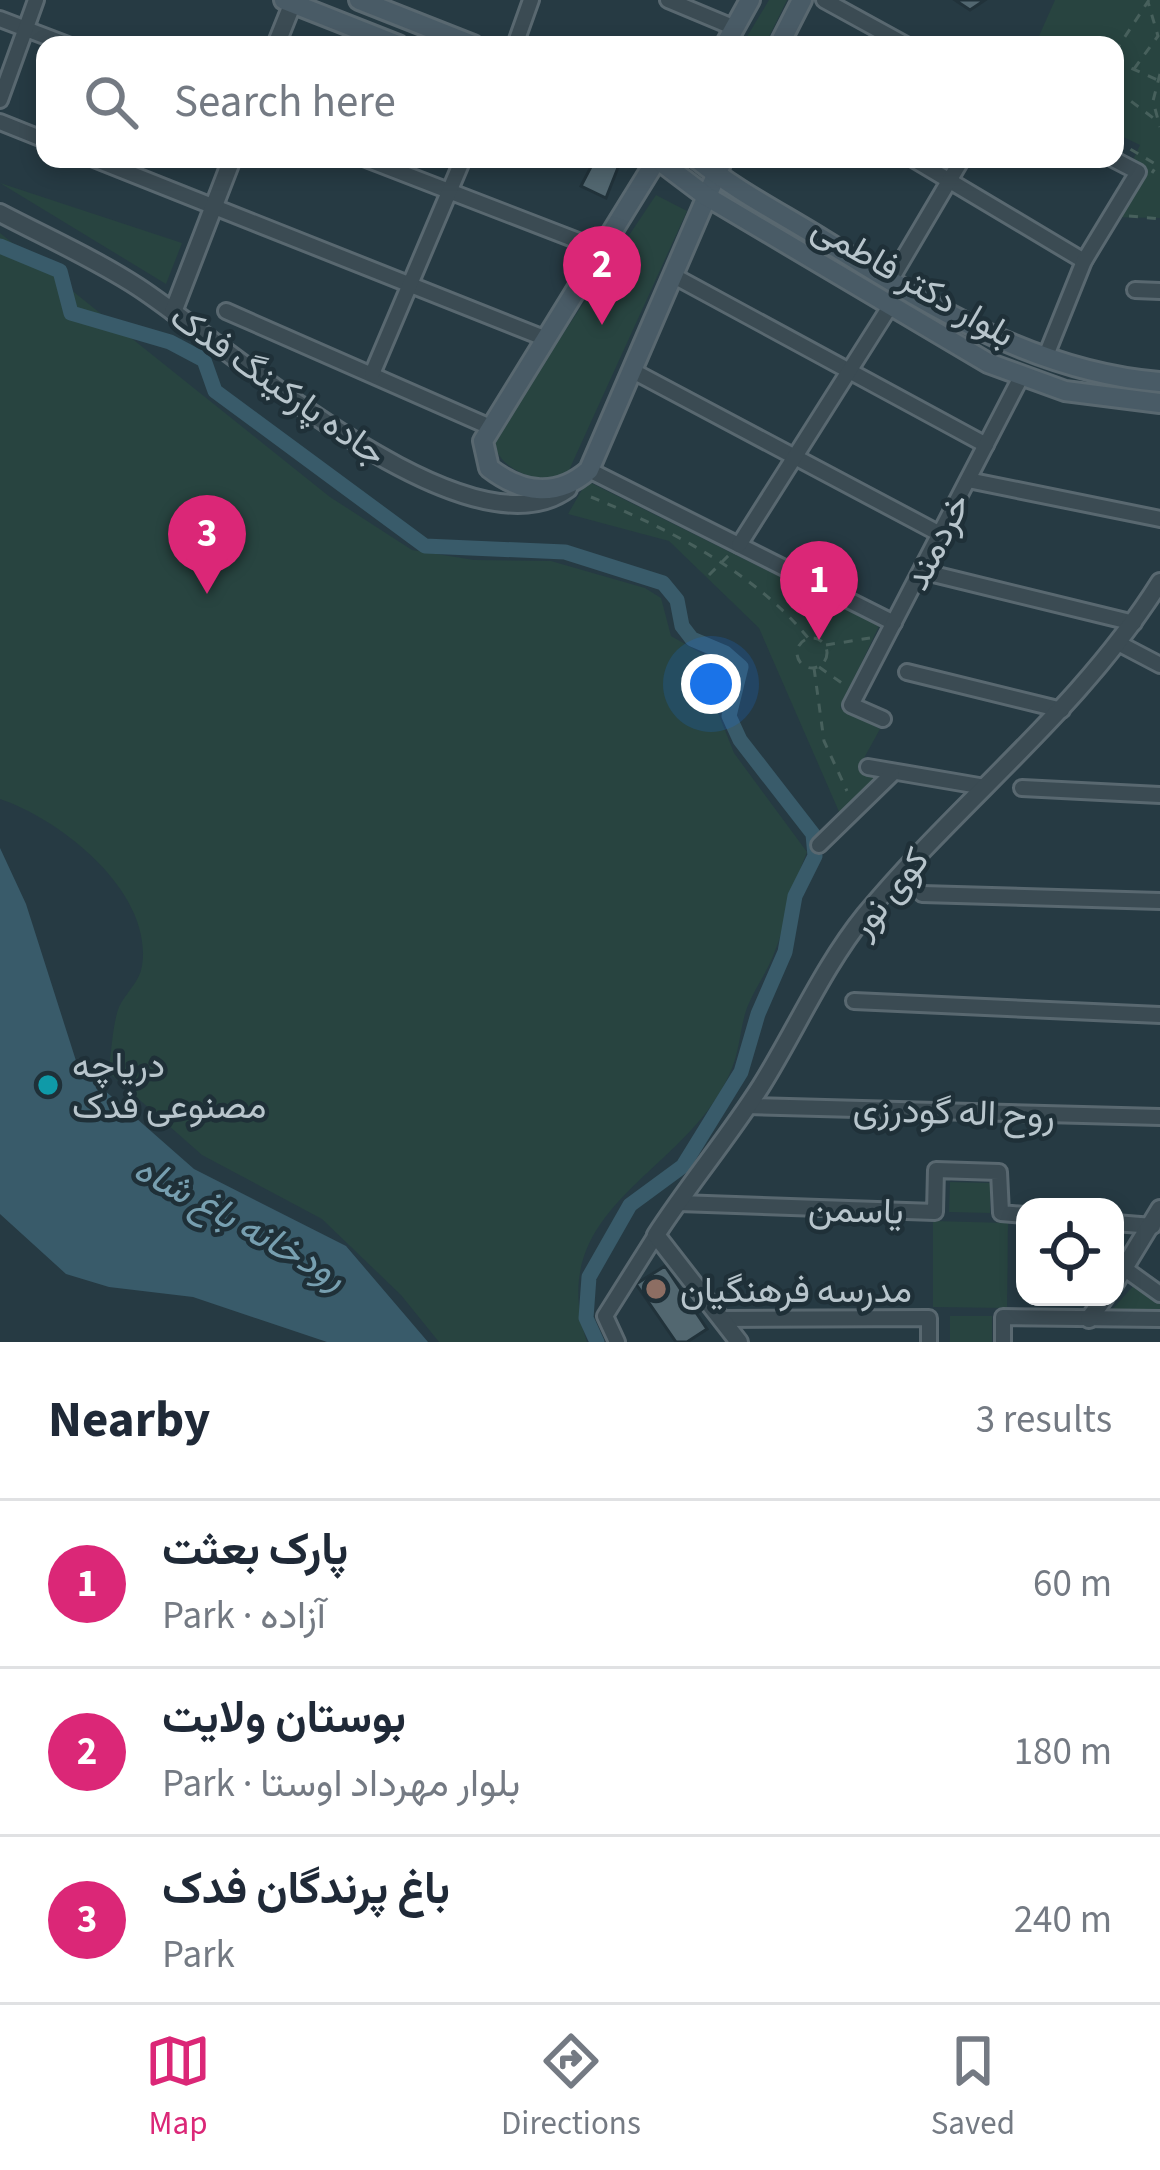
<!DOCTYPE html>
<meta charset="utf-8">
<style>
body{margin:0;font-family:"Source Sans 3",Vazirmatn,sans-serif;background:#f2f2f3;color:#1f2937}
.controls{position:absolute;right:36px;bottom:36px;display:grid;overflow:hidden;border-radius:24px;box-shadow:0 6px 18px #0003}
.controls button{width:108px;height:108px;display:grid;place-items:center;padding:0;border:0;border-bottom:3px solid #e0e1e3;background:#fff;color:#1f2937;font:60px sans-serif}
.you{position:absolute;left:711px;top:684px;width:42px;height:42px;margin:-30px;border:9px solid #fff;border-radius:50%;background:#1a73e8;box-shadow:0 0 0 18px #1a73e833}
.badge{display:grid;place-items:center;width:78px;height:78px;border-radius:50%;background:#db2777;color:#fff;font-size:39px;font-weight:700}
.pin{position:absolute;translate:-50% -99px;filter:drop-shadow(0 3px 6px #0008)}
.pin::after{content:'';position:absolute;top:63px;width:42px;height:36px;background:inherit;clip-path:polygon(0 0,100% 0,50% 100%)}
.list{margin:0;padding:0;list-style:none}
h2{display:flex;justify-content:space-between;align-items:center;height:156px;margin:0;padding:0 48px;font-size:51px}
h2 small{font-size:39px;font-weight:400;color:#747a83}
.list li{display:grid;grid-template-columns:78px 1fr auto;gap:36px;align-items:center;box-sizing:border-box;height:168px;padding:0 48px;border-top:3px solid #e0e1e3}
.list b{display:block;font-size:45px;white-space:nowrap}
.list p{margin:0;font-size:39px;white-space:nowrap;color:#747a83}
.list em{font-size:39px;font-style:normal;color:#747a83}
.icon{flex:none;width:66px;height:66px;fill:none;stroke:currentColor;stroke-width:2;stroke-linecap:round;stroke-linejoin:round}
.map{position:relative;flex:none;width:1160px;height:1342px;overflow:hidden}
.search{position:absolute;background:#fff;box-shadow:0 6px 18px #0003;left:36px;right:36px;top:36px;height:132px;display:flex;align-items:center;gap:30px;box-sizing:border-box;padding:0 42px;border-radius:24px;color:#747a83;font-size:45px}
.sheet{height:660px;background:#fff}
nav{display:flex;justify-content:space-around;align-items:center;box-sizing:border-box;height:168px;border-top:3px solid #e0e1e3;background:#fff;font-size:33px;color:#747a83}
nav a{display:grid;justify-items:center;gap:6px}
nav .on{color:#db2777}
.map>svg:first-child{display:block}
.green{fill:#284440}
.water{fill:#395b6a}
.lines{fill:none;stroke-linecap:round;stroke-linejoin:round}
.canal{stroke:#395b6a;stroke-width:15}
.building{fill:#526770;stroke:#21323a;stroke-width:3}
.minor-casing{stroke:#596870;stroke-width:20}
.tertiary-casing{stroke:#596870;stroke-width:22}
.secondary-casing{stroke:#596870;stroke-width:24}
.path{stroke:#47605c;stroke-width:3;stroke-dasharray:9 9;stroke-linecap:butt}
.minor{stroke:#3b4b53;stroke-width:14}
.tertiary{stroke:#3b4b53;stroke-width:16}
.secondary{stroke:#495b66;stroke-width:18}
.culture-dot{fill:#0f9aa8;stroke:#1f3038;stroke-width:4.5}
.education-dot{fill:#8d6e63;stroke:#1f3038;stroke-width:4.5}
.labels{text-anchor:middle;stroke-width:9;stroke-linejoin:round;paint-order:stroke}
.street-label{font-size:36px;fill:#b8c5cc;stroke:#1f3038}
.poi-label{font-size:36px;fill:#b8c5cc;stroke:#1f3038;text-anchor:start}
.water-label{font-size:39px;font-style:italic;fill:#779fb0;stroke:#1f3038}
</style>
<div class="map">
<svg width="1160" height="1342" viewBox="0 0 1160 1342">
<rect width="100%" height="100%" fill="#263a43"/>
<g class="green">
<polygon points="769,0 787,0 765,45 742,45"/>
<polygon points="1055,0 1160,0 1160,218 1106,217 1140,145 1115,133 1115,45 1035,45"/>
<polygon points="0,183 182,243 166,284"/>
<path d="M656 195 687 211 565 479C537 484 499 470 492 440Z"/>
<path d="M0 233 330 497 412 550 474 560 551 561 645 588 661 598 671 636 724 666 717 710 734 753 807 852C792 886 787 923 773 956 765 976 751 994 745 1014 740 1032 739 1051 732 1068 690 1175 541 1203 587 1342H439L401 1295 322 1219 202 1155 108 1072C112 1051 112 1026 119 1007 125 994 140 981 142 966 154 892 60 819 0 799Z"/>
<polygon points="587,481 879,626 840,708 880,729 858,769 883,777 840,814 759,628 669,541 568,514"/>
<polygon points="950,1182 990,1183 990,1213 949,1212"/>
<polygon points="933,1221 1008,1223 1007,1308 933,1307"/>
<polygon points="1136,1283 1160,1301 1160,1312 1109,1313"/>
<rect x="950" y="1316" width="42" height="26"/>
</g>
<polygon class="water" points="0,848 26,904 78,1067 194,1169 346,1246 428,1342 327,1342 193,1297 109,1287 66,1274 0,1214"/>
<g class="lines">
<polyline class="canal" points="0,246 60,271 71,313 170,342 204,360 215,391 425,546 565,552 663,583 677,600 682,626 692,639 725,653 741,667 729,716 740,740 813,834 815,856 795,896 785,952 758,1014 741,1072 683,1166 630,1205 589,1277 586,1318 597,1342"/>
</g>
<g class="building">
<polygon points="955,0 985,0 970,10"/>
<polygon points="595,159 621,160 606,198 581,186"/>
<polygon points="665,1266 707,1329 687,1342 676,1342 636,1284"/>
</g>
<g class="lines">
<g class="minor-casing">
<g id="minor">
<polyline points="668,0 735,28"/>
<polyline points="824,0 906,45"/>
<polyline points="0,19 68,45"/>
<polyline points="515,45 531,0"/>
<polyline points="0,100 36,0"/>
<polyline points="0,122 45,140"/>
<polyline points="94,159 544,338"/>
<polyline points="366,159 599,249"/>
<polyline points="913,159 1084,261"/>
<polyline points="674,276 986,445"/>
<polyline points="890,281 962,159"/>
<polyline points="1135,290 1160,291"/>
<polyline points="226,311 490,427"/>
<polyline points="1045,358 1084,261 1138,172 1113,159"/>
<polyline points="633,371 940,534"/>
<polyline points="372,374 463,159"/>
<polyline points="589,470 894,623"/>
<polyline points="968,480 1160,519"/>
<polyline points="739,545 889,308"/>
<polyline points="921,571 1134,623"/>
<polyline points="1120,644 1160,665"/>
<polyline points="907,672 1062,710"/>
<polyline points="883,719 851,705 1021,377"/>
<polyline points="868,767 985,787"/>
<polyline points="1022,788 1160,795"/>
<polyline points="819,845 892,774"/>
<polyline points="922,894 1160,901"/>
<polyline points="854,1001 1160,1015"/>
<polyline points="748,1106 1160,1117"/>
<polyline points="679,1203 935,1212 936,1170 999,1172 1001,1213 1025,1215"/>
<polyline points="1115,1223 1153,1226"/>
<polyline points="1125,1269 1160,1294"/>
<polyline points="721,1319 929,1318 929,1342"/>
<polyline points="617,1342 605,1316 656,1235"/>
<polyline points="1003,1342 1003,1317 1160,1319"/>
</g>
</g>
<g class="tertiary-casing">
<g id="tertiary">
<polyline points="276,45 294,0"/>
<path d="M0 213C46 237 95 259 138 287 226 344 467 563 568 489"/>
<polyline points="173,312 232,159"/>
<polyline points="1115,1283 1160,1209"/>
<polyline points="1089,1319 1105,1297"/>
<path d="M739 1342 656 1235C689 1184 728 1138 761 1086 796 1030 823 967 865 915 960 800 1080 710 1160 582"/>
</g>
</g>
<g class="secondary-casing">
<g id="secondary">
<polyline points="284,0 398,45"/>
<polyline points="359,0 473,45"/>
<polyline points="725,45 750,0"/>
<polyline points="779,45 802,0"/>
<path d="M657 159 483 441 489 468C523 494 557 498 589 470L723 159"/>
<polyline points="657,159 706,196 988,363 1065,391 1160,403"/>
<path d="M697 159C735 190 780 213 822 239 928 304 1033 372 1160 382"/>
</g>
</g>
<g class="path">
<polyline points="1115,52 1149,0"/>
<polyline points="1115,61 1160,81"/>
<polyline points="1134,69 1158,36 1148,2"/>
<polyline points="1160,74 1153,101 1160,127"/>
<polyline points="1115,96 1124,96 1156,120"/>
<polyline points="1115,140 1157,165 1152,173"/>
<polyline points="1129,216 1160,219"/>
<path d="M591 497C669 529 755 572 809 639"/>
<polyline points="709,575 729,555"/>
<circle cx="812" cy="653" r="15"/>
<polyline points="826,645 870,638"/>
<polyline points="819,667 846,686"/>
<polyline points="814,668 824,741 847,791"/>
</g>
<use href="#minor" class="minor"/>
<use href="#tertiary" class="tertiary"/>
<use href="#secondary" class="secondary"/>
</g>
<circle class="culture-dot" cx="48" cy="1085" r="12"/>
<circle class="education-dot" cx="656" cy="1289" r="12"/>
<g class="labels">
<g class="street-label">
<text transform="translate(914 280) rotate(30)" y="13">بلوار دکتر فاطمی</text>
<text transform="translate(279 384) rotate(35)" y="13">جاده پارکینگ فدک</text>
<text transform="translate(936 541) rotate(-63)" y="13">خردمند</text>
<text transform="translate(888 892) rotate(-51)" y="13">کوی نور</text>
<text transform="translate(954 1111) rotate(2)" y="13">روح اله گودرزی</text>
<text transform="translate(856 1209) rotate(2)" y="13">یاسمن</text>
</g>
<g class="poi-label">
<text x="72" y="1077">دریاچه<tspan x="72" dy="41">مصنوعی فدک</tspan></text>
<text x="680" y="1302">مدرسه فرهنگیان</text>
</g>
<g class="water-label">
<text transform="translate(241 1221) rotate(29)" y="14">رودخانه باغ شاه</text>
</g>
</g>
</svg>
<div class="controls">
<button><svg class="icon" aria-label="locate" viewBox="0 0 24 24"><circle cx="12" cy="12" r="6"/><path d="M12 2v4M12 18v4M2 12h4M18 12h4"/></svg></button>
</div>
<div class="you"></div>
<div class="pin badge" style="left:819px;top:640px">1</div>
<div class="pin badge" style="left:602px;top:325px">2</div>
<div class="pin badge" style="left:207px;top:594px">3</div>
<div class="search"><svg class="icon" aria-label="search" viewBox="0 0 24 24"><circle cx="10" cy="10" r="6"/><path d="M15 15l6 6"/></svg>Search here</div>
</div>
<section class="sheet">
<h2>Nearby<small>3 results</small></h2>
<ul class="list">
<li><span class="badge">1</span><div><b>پارک بعثت</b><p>Park · آزاده</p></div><em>60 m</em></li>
<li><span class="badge">2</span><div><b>بوستان ولایت</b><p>Park · بلوار مهرداد اوستا</p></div><em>180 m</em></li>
<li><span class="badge">3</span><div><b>باغ پرندگان فدک</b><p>Park</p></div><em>240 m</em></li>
</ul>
</section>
<nav>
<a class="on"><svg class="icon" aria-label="map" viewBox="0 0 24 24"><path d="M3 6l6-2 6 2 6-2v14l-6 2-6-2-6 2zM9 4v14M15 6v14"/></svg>Map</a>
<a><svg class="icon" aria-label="directions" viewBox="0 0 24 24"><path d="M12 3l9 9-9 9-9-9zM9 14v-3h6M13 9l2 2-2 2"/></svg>Directions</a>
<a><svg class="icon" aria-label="saved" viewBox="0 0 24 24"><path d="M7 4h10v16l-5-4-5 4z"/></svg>Saved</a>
</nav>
